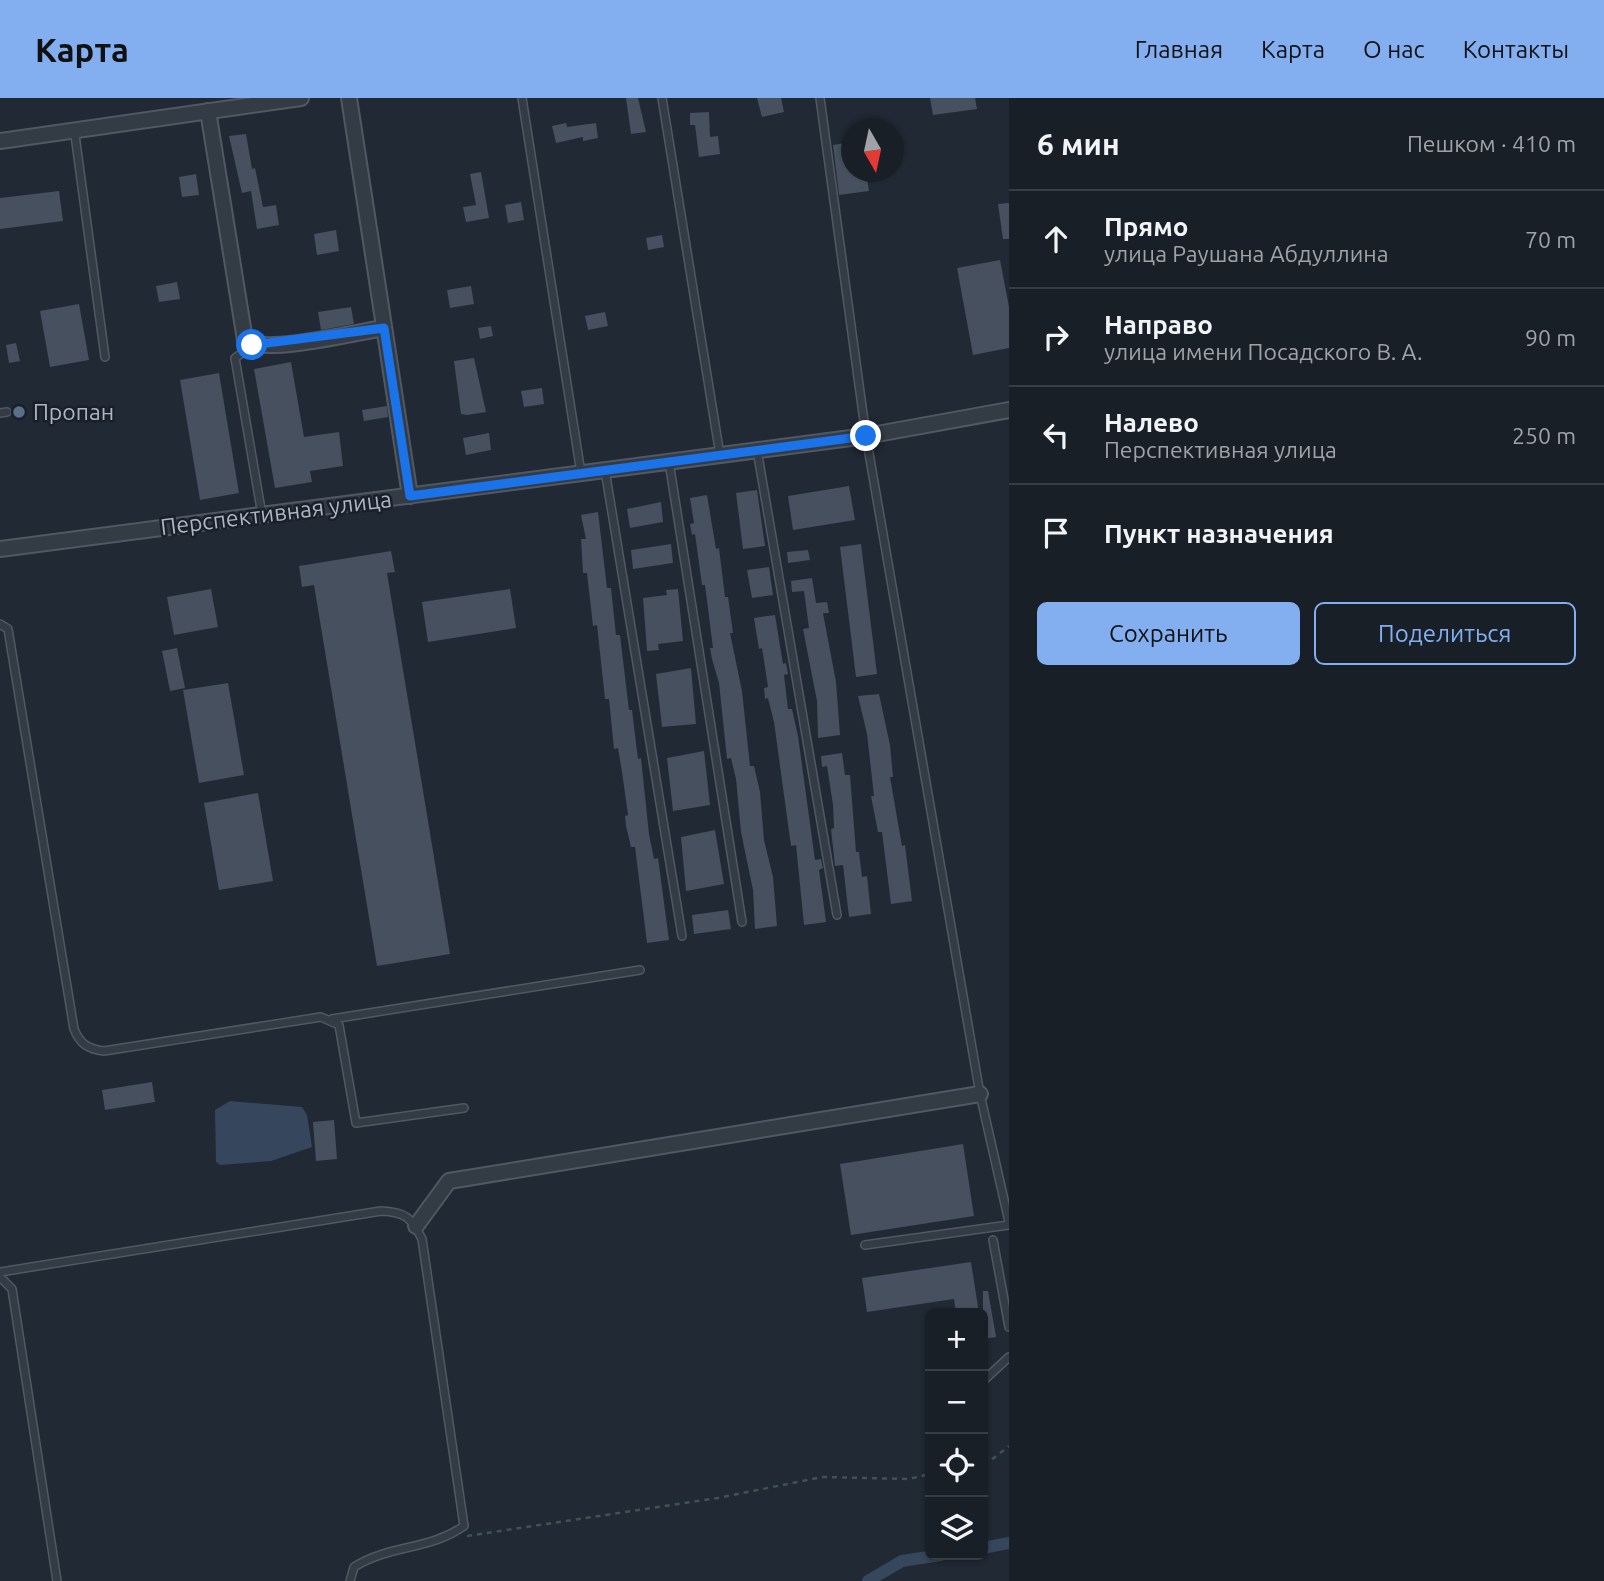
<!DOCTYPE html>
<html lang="ru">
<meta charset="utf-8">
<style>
body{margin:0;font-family:Ubuntu,sans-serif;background:#21272f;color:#f1f3f6}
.controls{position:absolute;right:21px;bottom:21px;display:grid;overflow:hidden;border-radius:10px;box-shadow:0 2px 5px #0004}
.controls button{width:63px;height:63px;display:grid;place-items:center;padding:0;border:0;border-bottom:2px solid #363d44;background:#181f27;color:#f1f3f6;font:35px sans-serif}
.compass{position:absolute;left:841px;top:21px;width:63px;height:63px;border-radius:50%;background:#181f27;box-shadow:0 2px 5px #0004;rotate:171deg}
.stop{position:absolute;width:21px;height:21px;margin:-16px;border:5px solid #1a73e8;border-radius:50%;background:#fff}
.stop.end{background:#1a73e8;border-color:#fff;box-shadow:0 2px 7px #0008}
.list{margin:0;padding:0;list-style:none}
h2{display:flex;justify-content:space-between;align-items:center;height:91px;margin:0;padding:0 28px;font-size:30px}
h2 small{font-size:23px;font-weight:400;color:#9fa2a7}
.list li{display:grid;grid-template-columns:46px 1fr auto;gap:21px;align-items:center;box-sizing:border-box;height:98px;padding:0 28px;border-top:2px solid #363d44}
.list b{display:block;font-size:26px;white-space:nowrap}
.list p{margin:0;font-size:23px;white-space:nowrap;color:#9fa2a7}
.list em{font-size:23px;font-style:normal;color:#9fa2a7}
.actions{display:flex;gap:14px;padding:21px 28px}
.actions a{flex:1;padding:16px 0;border:2px solid #83aff1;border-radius:10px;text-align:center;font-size:24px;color:#83aff1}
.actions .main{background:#83aff1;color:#111}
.icon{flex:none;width:38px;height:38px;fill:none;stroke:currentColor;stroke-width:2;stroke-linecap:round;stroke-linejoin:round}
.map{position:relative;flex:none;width:1009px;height:1483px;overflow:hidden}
header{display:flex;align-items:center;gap:42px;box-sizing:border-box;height:98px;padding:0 35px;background:#83aff1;color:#111}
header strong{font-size:33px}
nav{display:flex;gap:38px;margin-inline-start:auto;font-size:24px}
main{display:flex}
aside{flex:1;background:#181f27}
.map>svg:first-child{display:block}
.water{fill:#36465c}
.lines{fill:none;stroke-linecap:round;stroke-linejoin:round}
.canal{stroke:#36465c;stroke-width:12}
.building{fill:#46505e}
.lane-casing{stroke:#515863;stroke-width:10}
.street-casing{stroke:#515863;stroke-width:18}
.path{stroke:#415255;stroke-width:2.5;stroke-dasharray:5 5;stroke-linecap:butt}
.lane{stroke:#333b45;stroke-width:7}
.street{stroke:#333b45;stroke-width:14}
.route{stroke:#1a73e8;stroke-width:9}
.service-dot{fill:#5c6f8a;stroke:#192029;stroke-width:2.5}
.labels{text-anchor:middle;stroke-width:5;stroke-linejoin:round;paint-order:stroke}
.poi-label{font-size:23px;fill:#adb5c2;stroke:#192029;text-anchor:start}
.street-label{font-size:23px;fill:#adb5c2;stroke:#192029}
</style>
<header>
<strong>Карта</strong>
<nav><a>Главная</a><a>Карта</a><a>О нас</a><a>Контакты</a></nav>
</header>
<main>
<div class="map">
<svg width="1009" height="1483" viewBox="0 0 1009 1483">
<rect width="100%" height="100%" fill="#202934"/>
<polygon class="water" points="230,1003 302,1009 307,1017 312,1049 271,1063 220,1067 216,1064 215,1012"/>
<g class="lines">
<g class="canal">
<polyline points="983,1450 1009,1445"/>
<polyline points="868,1483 902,1463 941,1457"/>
</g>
</g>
<g class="building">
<polygon points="626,0 638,0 646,34 631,36"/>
<polygon points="757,0 781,0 784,14 762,19"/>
<polygon points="930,0 975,0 977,11 933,17"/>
<polygon points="709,14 710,39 718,38 720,56 699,59 695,27 690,27 690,15"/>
<polygon points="566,25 567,29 596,25 598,40 583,43 583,39 556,45 552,28"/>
<polygon points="246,36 252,71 255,70 263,109 276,107 279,127 257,131 251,93 242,95 229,38"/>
<polygon points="851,44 851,74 866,74 869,93 839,97 833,47"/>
<polygon points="481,74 489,120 466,124 463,109 476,107 470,76"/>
<polygon points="196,76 199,97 182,99 179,79"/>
<polygon points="59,93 63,123 0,131 0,100"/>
<polygon points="521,104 524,122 508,125 505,107"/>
<polygon points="1009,105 1009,141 1003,141 998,106"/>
<polygon points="336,132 339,153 317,157 314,136"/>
<polygon points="662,137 664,149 648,152 646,140"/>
<polygon points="1000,162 1009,209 1009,250 973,257 957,170"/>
<polygon points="177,184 180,201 159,204 156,188"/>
<polygon points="471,188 474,206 450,210 447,192"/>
<polygon points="79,206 89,262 50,269 40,213"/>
<polygon points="351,209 354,226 321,232 318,214"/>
<polygon points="605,214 608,228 588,232 585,218"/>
<polygon points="491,228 493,238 480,241 478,230"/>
<polygon points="16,245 20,263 9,265 6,247"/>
<polygon points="474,260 486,314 467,317 461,316 454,263"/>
<polygon points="291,264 304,339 339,334 343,368 310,373 312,384 275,390 254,271"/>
<polygon points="219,275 239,395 200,402 180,282"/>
<polygon points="542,290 544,306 524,309 521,293"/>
<polygon points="387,308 388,319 364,323 362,312"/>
<polygon points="489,335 491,352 466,357 463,340"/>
<polygon points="849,388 855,422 793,432 788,398"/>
<polygon points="757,392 765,448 743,451 736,395"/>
<polygon points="707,397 716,451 719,450 725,499 728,499 733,535 730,535 742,593 750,668 754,668 760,694 764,742 773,779 777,828 755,831 753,792 741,734 736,681 731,660 727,661 719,585 712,561 710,550 713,550 705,487 702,487 695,436 692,437 690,426 694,425 690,400"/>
<polygon points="661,404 663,424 630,430 627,411"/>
<polygon points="598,414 607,490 611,490 616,537 620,537 629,612 632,612 638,661 641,660 649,736 654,761 658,760 669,842 647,845 635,749 631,749 626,728 625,718 628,717 622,674 618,650 614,651 609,601 605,601 597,527 593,528 587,475 583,475 581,441 586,441 581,417"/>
<polygon points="671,446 673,465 633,471 631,452"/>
<polygon points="861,446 877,576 856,579 840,449"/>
<polygon points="808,452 810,462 788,465 787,454"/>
<polygon points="391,453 395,474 387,475 450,856 377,868 314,487 302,489 299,468"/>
<polygon points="769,469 773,497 752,500 747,472"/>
<polygon points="812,480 816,505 827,504 829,515 823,515 836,584 840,637 818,640 817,603 803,531 809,530 804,493 792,494 791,483"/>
<polygon points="211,491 218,529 174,537 167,499"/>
<polygon points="510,491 516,530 428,544 422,504"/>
<polygon points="678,491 683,543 658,546 659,552 647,553 643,500 667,497 666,492"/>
<polygon points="775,517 783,566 786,565 788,576 784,577 788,611 792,611 798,638 815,762 821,761 823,770 819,772 826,824 804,827 796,747 791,748 774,624 768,600 765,601 764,590 768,589 762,550 759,551 754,520"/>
<polygon points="177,550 185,590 170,593 162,553"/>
<polygon points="691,570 696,626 662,629 656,576"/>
<polygon points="228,585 244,677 199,685 183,592"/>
<polygon points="879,596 890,647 893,679 890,679 902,748 905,747 912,803 891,806 882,734 878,734 871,698 874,698 867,636 858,598"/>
<polygon points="704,653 710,707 673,713 667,660"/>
<polygon points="842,655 845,677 850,677 856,754 859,754 862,779 867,778 871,816 849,819 843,767 835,768 831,731 834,730 833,707 827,668 822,669 821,658"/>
<polygon points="258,695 273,783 219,792 204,705"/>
<polygon points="715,732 724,786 686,793 681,739"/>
<polygon points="728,812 731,831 694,836 692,817"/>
<polygon points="152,984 155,1004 105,1012 102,992"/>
<polygon points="334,1022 337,1061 316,1063 313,1024"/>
<polygon points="963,1046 974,1118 851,1137 840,1066"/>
<polygon points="971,1164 979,1215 956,1215 954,1201 867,1214 862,1180"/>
<polygon points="983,1193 988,1193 996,1239 983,1241"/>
</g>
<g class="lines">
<g class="lane-casing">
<g id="lane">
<polyline points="522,0 581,375"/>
<polyline points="662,0 720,357"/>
<polyline points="820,0 866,338 980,996 1009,1124"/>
<polyline points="75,37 105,259"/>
<polyline points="252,248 235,260 262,417"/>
<polyline points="0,315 7,314"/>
<polyline points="757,352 837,817"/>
<polyline points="669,364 742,824"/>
<polyline points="605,372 682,838"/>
<path d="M0 526 8 531 74 931C80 946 88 951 104 953L321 919 339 927 356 1025 464 1010"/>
<polyline points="332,921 640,872"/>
<polyline points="993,1142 1009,1229"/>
<polyline points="865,1147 1009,1127"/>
<path d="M0 1174 381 1113C405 1114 411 1119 422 1141L464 1428C428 1453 391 1446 354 1469L350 1483"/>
<polyline points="0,1179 12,1191 57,1483"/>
<polyline points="983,1283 1009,1259"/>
</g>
</g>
<g class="street-casing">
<g id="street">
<polyline points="349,0 410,398"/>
<path d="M208 13 245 242C265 257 357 234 384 230"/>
<polyline points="0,43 301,0"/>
<polyline points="0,451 866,338 1009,312"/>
<polyline points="416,1128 449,1083 980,996"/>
</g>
</g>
<g class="path">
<polyline points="983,1365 990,1363 1009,1348"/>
<polyline points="467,1438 718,1400 822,1379 909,1381 930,1376"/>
</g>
<use href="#lane" class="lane"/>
<use href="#street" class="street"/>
</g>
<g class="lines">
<polyline class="route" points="252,247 384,230 410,398 866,338"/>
</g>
<circle class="service-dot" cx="19" cy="314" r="7"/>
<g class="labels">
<g class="poi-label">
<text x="33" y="322">Пропан</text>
</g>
<g class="street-label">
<text transform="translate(276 415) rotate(-7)" y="8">Перспективная улица</text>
</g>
</g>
</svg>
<div class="controls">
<button>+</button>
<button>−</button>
<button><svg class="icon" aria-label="locate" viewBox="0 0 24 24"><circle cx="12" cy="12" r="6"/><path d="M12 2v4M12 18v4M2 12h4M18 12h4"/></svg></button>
<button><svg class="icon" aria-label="layers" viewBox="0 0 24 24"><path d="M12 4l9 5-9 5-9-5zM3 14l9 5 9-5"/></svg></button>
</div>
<svg class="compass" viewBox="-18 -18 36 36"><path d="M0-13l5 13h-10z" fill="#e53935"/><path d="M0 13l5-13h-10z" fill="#9fa2a7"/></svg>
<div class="stop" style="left:252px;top:247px"></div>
<div class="stop end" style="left:866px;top:338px"></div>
</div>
<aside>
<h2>6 мин<small>Пешком · 410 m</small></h2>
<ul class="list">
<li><svg class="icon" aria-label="ahead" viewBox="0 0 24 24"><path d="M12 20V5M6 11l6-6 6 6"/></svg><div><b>Прямо</b><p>улица Раушана Абдуллина</p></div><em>70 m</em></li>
<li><svg class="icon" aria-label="right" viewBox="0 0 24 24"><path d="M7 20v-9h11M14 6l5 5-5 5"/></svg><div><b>Направо</b><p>улица имени Посадского В. А.</p></div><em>90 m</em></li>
<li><svg class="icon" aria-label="left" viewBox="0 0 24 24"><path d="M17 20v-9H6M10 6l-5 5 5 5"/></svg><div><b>Налево</b><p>Перспективная улица</p></div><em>250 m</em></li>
<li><svg class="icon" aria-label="arrive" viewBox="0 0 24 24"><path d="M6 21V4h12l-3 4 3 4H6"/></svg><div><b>Пункт назначения</b></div></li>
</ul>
<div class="actions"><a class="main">Сохранить</a><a>Поделиться</a></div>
</aside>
</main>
